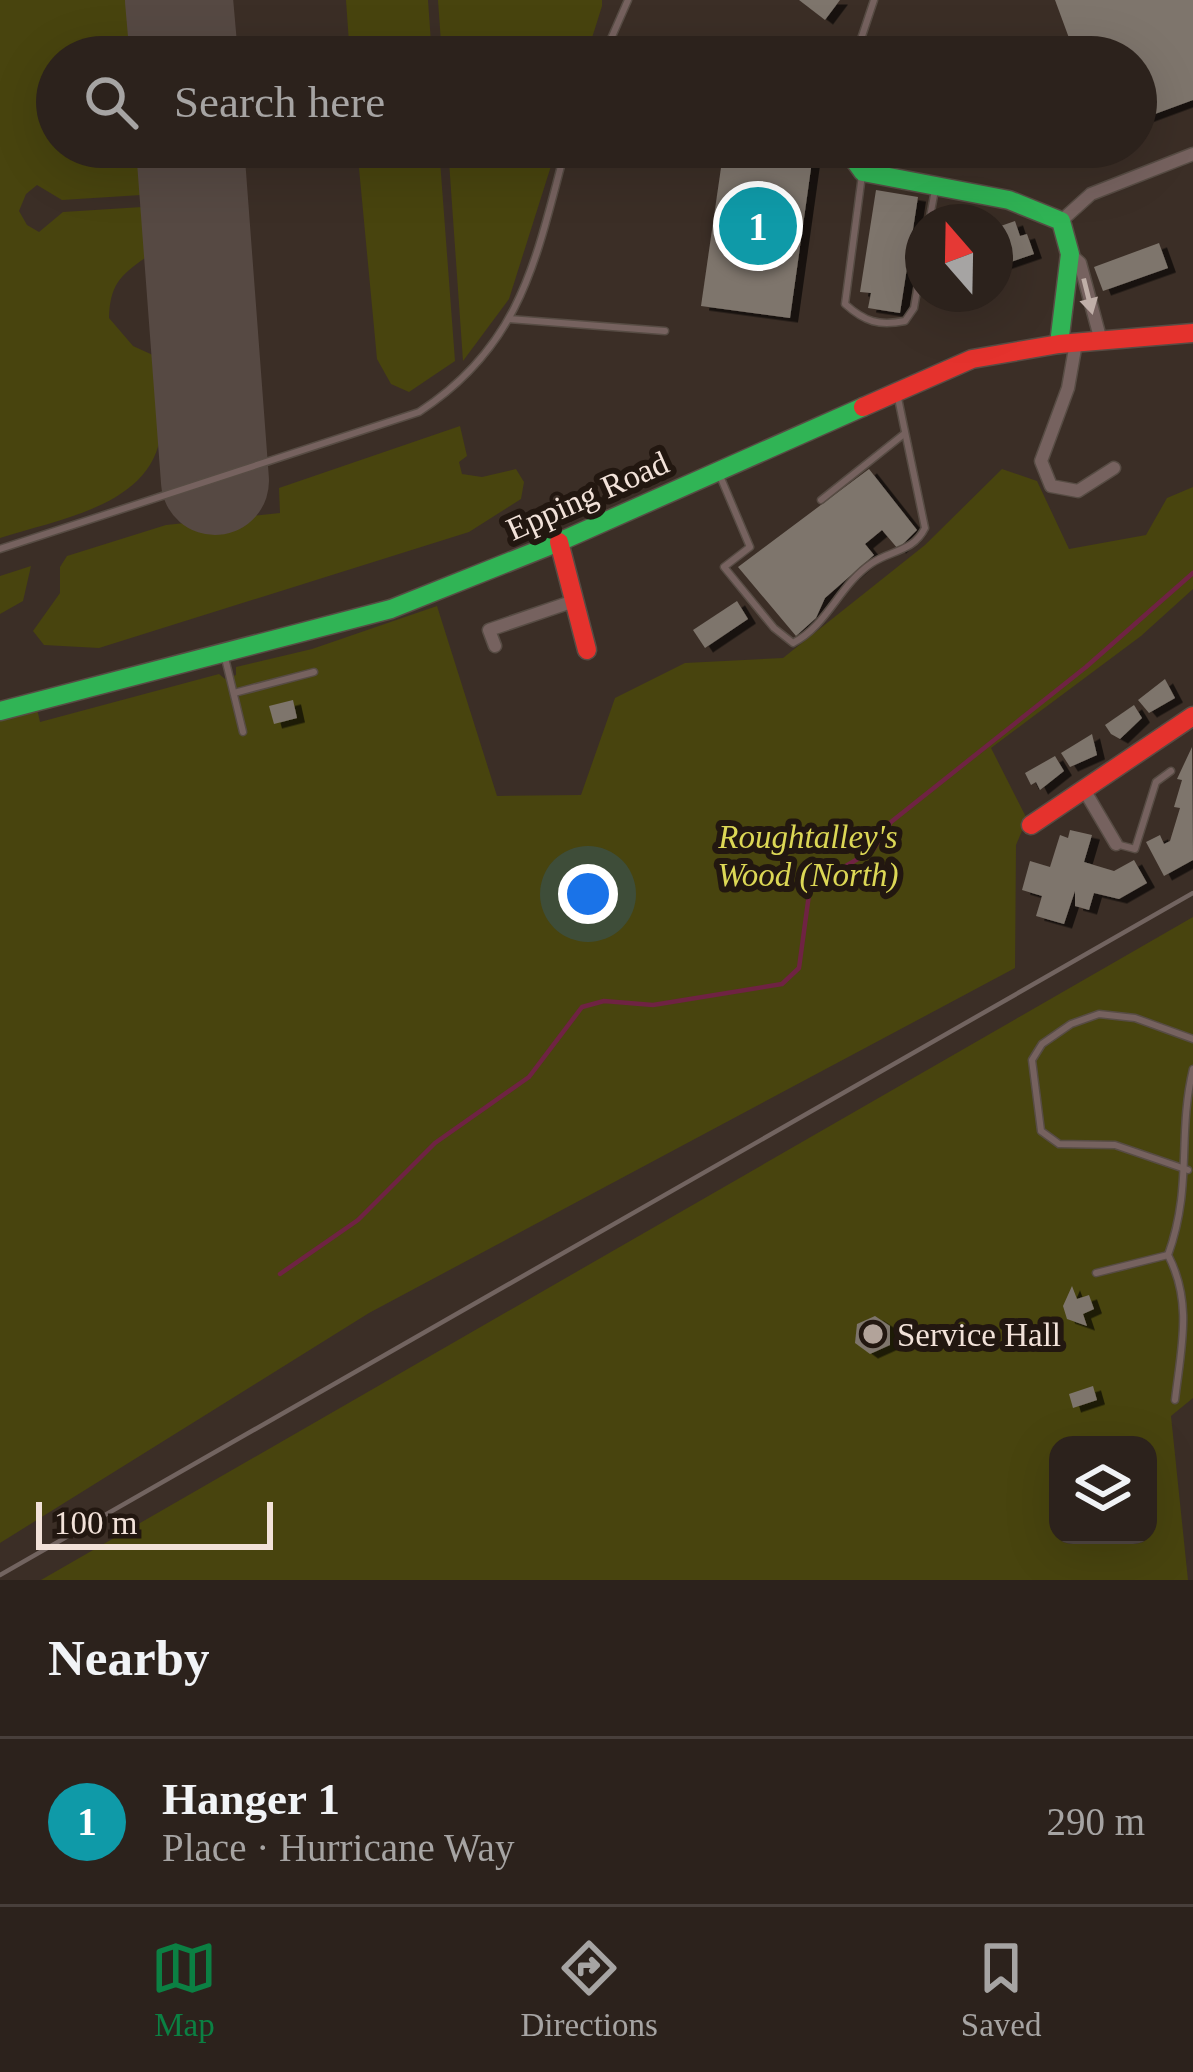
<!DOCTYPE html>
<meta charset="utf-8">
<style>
body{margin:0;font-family:"Times New Roman",serif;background:#382f29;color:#f1f3f6}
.controls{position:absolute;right:36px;bottom:36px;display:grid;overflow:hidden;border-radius:24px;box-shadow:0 12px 48px #0002}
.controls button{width:108px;height:108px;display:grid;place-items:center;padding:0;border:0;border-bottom:3px solid #483f3b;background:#2c221c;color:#f1f3f6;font:60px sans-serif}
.compass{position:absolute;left:905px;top:204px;width:108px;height:108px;border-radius:50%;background:#2c221c;box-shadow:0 12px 48px #0002;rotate:340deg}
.scale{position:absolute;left:36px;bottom:30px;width:237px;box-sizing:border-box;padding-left:12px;border:6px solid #f2e2d9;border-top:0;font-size:33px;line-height:42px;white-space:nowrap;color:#f2e2d9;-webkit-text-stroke:9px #221710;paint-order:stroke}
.you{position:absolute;left:588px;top:894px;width:42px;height:42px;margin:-30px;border:9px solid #fff;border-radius:50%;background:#1a73e8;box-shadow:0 0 0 18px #1a73e833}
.badge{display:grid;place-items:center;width:78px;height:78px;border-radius:50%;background:#0b8043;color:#fff;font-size:39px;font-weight:700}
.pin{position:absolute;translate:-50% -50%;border:6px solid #fff;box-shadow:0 3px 12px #0006}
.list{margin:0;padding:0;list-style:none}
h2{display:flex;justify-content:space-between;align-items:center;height:156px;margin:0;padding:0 48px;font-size:51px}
h2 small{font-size:39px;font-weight:400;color:#a6a4a3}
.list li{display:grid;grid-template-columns:78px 1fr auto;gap:36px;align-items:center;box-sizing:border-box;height:168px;padding:0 48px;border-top:3px solid #483f3b}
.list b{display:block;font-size:45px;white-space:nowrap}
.list p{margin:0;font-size:39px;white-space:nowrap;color:#a6a4a3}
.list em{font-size:39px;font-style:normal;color:#a6a4a3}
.icon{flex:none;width:66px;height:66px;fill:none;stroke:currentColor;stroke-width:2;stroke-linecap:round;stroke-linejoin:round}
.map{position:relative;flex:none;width:1193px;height:1580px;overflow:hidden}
.search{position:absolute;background:#2c221c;box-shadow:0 12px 48px #0002;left:36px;right:36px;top:36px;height:132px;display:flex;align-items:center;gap:30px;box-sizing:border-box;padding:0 42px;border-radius:66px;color:#a6a4a3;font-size:45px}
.sheet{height:324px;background:#2c221c}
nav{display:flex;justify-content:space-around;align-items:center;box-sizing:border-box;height:168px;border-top:3px solid #483f3b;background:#2c221c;font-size:33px;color:#a6a4a3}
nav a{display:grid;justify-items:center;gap:6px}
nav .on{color:#0b8043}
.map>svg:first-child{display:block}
.green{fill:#48440e;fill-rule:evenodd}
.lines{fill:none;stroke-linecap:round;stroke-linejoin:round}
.stream{stroke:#6f2343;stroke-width:4.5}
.runway{stroke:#564943;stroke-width:108}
.building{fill:#7e756c;filter:url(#shadow)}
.lane-casing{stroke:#574c44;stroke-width:9}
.street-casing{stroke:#574c44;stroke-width:15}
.fast-casing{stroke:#574c44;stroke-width:21}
.jam-casing{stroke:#574c44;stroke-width:21}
.lane{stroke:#76625f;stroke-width:6}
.street{stroke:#76625f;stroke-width:12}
.fast{stroke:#30b455;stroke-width:18}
.jam{stroke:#e5322d;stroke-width:18}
.rail{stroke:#726460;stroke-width:4.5}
.oneway{fill:#c0afa8}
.poi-dot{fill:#b2a39a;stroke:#221710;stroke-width:4.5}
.labels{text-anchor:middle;stroke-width:12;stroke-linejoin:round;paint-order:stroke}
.street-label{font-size:33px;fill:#f2e2d9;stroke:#221710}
.park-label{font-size:33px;font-style:italic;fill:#dcd755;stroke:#221710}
.poi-label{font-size:33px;fill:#f2e2d9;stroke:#221710;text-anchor:start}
</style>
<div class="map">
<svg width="1193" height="1580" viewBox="0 0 1193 1580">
<defs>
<filter id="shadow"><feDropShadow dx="8" dy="4.5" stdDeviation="0" flood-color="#0009"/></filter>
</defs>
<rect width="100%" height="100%" fill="#3b2e26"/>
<g class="green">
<path d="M0 0H130L134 57H57V147H139L141 195 62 200 37 185 26 194 19 211 27 225 39 232 63 212 142 207 145 258C119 276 110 286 109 318L133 346 155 356C157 380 163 407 161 431 154 506 58 519 0 538Z"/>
<polygon points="346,0 428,0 432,57 350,57"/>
<polygon points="438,0 602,0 602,6 586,57 442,57"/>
<polygon points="357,147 439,147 455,361 409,392 391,384 377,359"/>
<polygon points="448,147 557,147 509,299 463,361"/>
<polygon points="460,426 467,456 459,462 462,474 482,477 516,469 524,482 521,499 469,532 99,648 44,645 33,631 60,593 60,567 67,556 166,525 280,513 279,488"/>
<polygon points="1002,469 1037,481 1069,549 1146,535 1167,498 1193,487 1193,589 1141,636 991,748 1027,819 1016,845 1015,968 369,1313 0,1543 0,711 35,700 40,722 219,674 225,679 236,675 236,667 312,649 437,606 497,796 581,795 615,698 685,663 783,658 925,545"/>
<polygon points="31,566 23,601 0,614 0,576"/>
<path d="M1193 917V1398L1171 1416 1188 1580H41ZM1058 1445H1148V1535H1058Z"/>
</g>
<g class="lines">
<polyline class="stream" points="280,1274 358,1220 435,1143 529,1077 582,1007 604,1001 653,1005 782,984 799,968 810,887 873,850 891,822 1086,667 1193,573"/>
<g class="runway">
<polyline points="179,0 184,57"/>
<polyline points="190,147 215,481"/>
</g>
</g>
<g class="building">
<polygon points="799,0 840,0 825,20"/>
<polygon points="1055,0 1193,0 1193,100 1136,121 1136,57 1076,57"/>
<polygon points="724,147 814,147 790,318 701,306"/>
<polygon points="876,190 918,197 900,313 868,308 871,293 860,292"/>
<polygon points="1015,221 1020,236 1027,234 1034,254 1002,265 995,256 995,228"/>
<polygon points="1159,243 1168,268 1103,291 1094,267"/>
<polygon points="869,469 917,530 898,549 882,530 865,544 874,555 825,598 816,618 796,636 738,567"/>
<polygon points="737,601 748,619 705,648 693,630"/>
<polygon points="1165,679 1175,698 1149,713 1138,700"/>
<polygon points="293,700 297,718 274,724 269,706"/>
<polygon points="1134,705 1142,718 1120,739 1111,734 1105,725"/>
<polygon points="1092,734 1097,755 1070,767 1061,753"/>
<polygon points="1192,747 1193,860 1164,876 1146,842 1160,835 1164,844 1170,841 1180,808 1174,807 1182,780 1177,779"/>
<polygon points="1055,756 1064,771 1040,790 1036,782 1031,785 1025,773"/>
<polygon points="1070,830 1092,835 1084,862 1114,871 1134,860 1147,883 1119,899 1094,893 1089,910 1075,906 1075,891 1064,924 1036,916 1042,896 1022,890 1030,861 1050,867 1060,835 1068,838"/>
<polygon points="1072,1286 1077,1299 1089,1295 1094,1309 1083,1314 1087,1326 1067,1319 1063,1306"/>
<polygon points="875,1316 890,1326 890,1345 870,1354 855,1343 857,1324"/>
<polygon points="1093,1386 1097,1400 1073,1408 1069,1394"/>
</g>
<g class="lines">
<g class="lane-casing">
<g id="lane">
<polyline points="603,57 628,0"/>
<polyline points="855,57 874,0"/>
<path d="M862 175 845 304C865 322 879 326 905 321L914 308 923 256"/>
<polyline points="929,222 935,190"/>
<polyline points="509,319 665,331"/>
<path d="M720 476 750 547 724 567 774 628 793 643C828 625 839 585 872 563 891 550 913 552 925 528L898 398"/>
<polyline points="821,500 904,434"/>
<path d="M0 549 419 412C522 345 536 259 566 147"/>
<polyline points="225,658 243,732"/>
<polyline points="234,693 314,672"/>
<polyline points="1116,844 1135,849 1156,782 1171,771"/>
<polyline points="1188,1170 1115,1145 1059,1144 1041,1131 1032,1060 1042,1044 1071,1024 1099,1014 1135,1018 1193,1039"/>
<polyline points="1096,1273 1168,1255"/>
<path d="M1175 1400C1181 1348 1193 1303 1168 1255 1193 1186 1177 1136 1193 1069"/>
</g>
</g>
<g class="street-casing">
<g id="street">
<polyline points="1061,221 1091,194 1193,154"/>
<polyline points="1070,254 1080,263 1101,341"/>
<polyline points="1076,343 1068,388 1041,461 1051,486 1078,491 1114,468"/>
<polyline points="495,646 489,630 574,601"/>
<polyline points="1086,793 1116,844"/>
</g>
</g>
<g class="fast-casing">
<g id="fast">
<polyline points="845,147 863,172 1009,200 1061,221 1070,254 1059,344"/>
<polyline points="0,711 391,609 559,542 863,407"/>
</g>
</g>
<g class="jam-casing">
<g id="jam">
<polyline points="863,407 972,359 1059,344 1193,333"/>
<polyline points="559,542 587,650"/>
<polyline points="1031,825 1193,716"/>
</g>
</g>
<use href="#lane" class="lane"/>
<use href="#street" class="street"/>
<use href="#fast" class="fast"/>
<use href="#jam" class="jam"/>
<polyline class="rail" points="0,1575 1193,893"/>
</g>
<defs><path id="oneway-solid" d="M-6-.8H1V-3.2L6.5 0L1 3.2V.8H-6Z" transform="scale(3)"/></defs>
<use class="oneway" href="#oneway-solid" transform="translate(1088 296) rotate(76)"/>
<circle class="poi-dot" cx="873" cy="1334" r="12"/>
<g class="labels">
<g class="street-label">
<text transform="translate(587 495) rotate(-24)" y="12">Epping Road</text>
</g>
<g class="park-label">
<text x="808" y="848">Roughtalley's<tspan x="808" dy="38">Wood (North)</tspan></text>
</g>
<g class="poi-label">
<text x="897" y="1346">Service Hall</text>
</g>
</g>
</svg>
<div class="controls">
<button><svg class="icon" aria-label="layers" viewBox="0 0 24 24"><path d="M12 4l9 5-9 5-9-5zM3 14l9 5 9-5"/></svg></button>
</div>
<svg class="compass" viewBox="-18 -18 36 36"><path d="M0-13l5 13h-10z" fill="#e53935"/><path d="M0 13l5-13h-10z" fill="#a6a4a3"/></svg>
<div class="scale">100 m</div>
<div class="you"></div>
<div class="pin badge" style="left:758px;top:226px;background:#0f9aa8">1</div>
<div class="search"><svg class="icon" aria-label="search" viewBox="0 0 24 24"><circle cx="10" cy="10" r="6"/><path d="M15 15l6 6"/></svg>Search here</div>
</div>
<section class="sheet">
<h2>Nearby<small></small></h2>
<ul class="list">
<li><span class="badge" style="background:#0f9aa8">1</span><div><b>Hanger 1</b><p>Place · Hurricane Way</p></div><em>290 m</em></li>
</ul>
</section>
<nav>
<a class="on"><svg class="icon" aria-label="map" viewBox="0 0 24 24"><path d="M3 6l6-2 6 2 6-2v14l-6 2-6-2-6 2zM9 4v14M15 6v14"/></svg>Map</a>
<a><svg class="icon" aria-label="directions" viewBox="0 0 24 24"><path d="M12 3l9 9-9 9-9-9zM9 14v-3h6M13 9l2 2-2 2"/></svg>Directions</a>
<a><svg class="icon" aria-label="saved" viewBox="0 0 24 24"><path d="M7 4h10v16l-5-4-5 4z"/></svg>Saved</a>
</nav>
